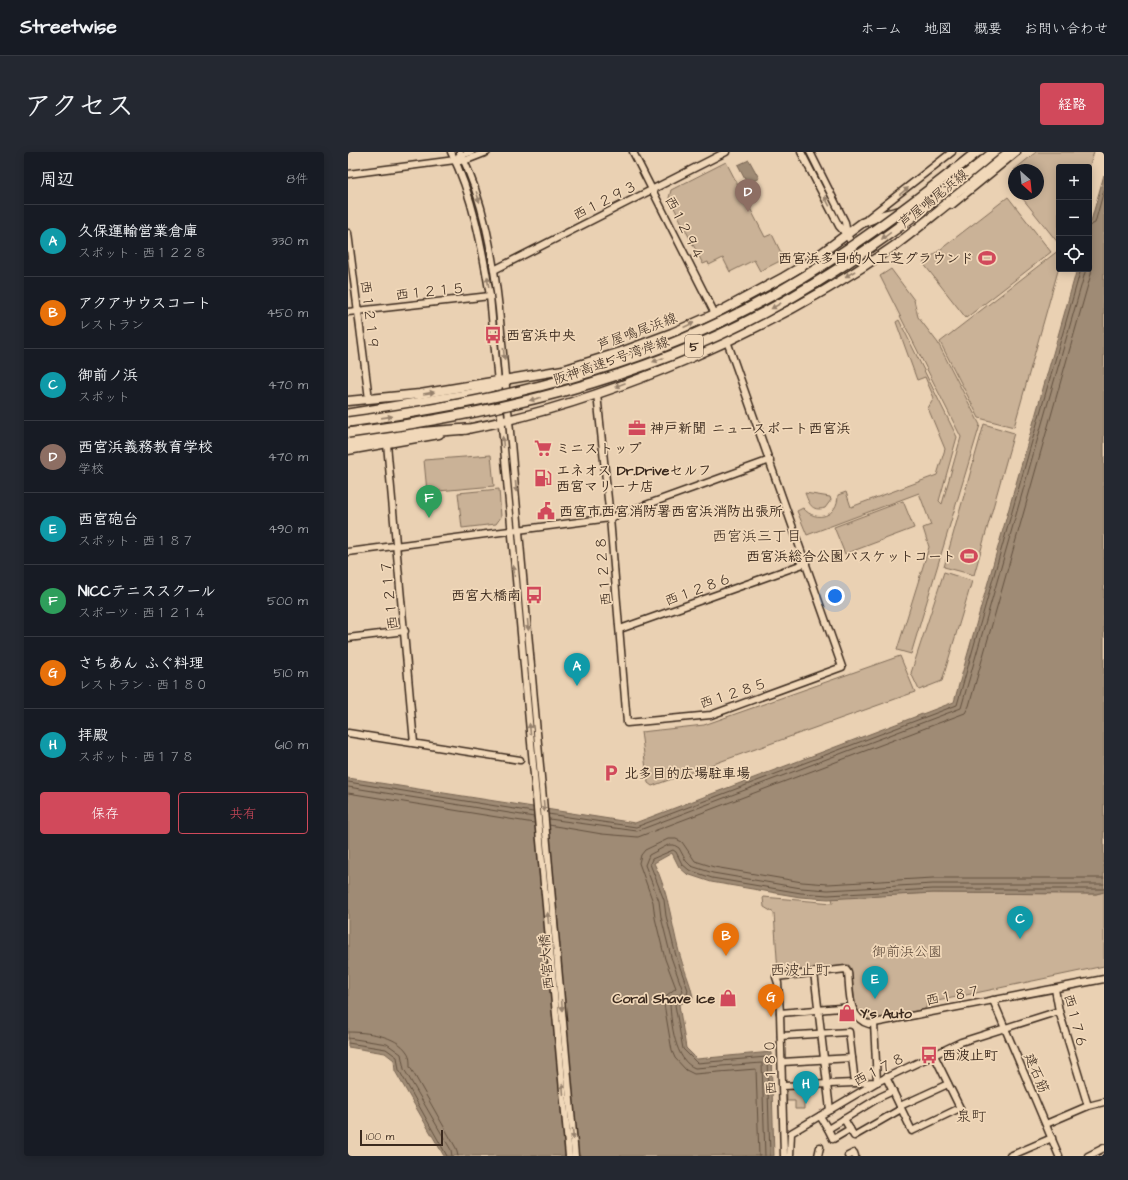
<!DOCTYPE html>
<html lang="ja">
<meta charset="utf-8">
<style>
body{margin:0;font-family:"Architects Daughter","Klee One",sans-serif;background:#242831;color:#f1f3f6}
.controls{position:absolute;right:12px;top:12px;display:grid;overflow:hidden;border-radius:4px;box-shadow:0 2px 10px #0003}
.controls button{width:36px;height:36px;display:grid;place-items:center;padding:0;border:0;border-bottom:1px solid #363941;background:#171b24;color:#f1f3f6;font:20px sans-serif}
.compass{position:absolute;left:660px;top:12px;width:36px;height:36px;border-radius:50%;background:#171b24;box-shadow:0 2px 10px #0003;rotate:153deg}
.scale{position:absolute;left:12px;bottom:10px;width:83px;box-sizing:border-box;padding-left:4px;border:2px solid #3b2a1e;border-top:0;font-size:11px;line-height:14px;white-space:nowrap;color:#3b2a1e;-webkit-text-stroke:3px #f1d8b9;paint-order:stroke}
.you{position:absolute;left:487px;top:444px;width:14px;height:14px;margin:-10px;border:3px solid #fff;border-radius:50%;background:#1a73e8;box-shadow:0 0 0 6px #1a73e833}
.badge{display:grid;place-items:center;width:26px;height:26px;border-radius:50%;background:#d1495b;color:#fff;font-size:13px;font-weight:700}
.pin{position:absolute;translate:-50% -33px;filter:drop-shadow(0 1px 2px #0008)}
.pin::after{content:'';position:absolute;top:21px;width:14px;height:12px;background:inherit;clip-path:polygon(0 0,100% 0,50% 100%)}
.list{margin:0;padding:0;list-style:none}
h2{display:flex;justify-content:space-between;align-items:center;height:52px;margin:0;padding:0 16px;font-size:17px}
h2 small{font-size:13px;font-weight:400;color:#9ea1a6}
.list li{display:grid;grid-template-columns:26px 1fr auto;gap:12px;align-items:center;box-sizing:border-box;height:72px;padding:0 16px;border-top:1px solid #363941}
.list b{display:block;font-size:15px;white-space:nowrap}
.list p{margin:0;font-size:13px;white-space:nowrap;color:#9ea1a6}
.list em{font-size:13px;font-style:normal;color:#9ea1a6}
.actions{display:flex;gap:8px;padding:12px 16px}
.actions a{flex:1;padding:9px 0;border:1px solid #d1495b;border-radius:4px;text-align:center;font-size:14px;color:#d1495b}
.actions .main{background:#d1495b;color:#fff}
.icon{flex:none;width:22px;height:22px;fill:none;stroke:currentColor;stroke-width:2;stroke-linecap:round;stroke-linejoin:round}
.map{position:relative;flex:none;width:756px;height:1004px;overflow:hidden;border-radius:4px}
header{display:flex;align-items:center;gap:24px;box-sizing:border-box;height:56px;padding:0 20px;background:#171b24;border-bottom:1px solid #363941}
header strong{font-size:19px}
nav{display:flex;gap:22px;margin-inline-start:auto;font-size:14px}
.intro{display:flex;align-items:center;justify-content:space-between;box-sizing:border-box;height:96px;padding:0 24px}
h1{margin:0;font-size:28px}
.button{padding:10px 18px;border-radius:4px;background:#d1495b;color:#fff;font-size:14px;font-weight:700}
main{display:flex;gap:24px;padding:0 24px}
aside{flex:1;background:#171b24;border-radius:4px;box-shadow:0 2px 10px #0003}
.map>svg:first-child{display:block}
.green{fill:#cab297;stroke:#826e5a}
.water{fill:#9f8b74;stroke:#776452}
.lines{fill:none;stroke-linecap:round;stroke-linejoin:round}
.shore{stroke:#635140;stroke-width:1}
.minor-casing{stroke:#3b2a1e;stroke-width:9}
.major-casing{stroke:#3b2a1e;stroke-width:11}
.highway-casing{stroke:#3b2a1e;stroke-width:12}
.minor{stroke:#f1d8b9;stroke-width:6}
.major{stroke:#f1d8b9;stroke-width:8}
.highway{stroke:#f1d8b9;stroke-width:9}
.highway-bridge-casing{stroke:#3b2a1e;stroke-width:12;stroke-linecap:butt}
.highway-bridge{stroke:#f1d8b9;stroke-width:9}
.oneway{fill:#96816c}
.labels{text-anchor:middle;stroke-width:3.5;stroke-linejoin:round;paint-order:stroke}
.shield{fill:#f1d8b9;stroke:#725e4c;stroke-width:1}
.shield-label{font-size:13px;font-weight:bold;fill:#3b2a1e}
.street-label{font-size:14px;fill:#3b2a1e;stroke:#f1d8b9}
.poi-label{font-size:14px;font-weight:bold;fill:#3b2a1e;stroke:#f1d8b9;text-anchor:start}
.park-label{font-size:14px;fill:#584536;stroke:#f1d8b9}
.neighbourhood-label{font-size:15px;fill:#3b2a1e;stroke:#f1d8b9}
</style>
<header>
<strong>Streetwise</strong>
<nav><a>ホーム</a><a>地図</a><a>概要</a><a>お問い合わせ</a></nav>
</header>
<div class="intro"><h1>アクセス</h1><a class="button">経路</a></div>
<main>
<aside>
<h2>周辺<small>8件</small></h2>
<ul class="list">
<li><span class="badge" style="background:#0f9aa8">A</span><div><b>久保運輸営業倉庫</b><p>スポット · 西１２２８</p></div><em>330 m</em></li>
<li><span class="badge" style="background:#e8710a">B</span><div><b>アクアサウスコート</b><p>レストラン</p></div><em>450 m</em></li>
<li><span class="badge" style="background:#0f9aa8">C</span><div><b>御前ノ浜</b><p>スポット</p></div><em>470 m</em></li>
<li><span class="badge" style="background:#8d6e63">D</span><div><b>西宮浜義務教育学校</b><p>学校</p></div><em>470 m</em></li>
<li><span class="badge" style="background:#0f9aa8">E</span><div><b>西宮砲台</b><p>スポット · 西１８７</p></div><em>490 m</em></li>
<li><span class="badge" style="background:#2e9e5b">F</span><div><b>NICCテニススクール</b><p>スポーツ · 西１２１４</p></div><em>500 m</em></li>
<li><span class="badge" style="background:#e8710a">G</span><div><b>さちあん ふぐ料理</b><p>レストラン · 西１８０</p></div><em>510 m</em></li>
<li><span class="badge" style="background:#0f9aa8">H</span><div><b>拝殿</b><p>スポット · 西１７８</p></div><em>610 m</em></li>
</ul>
<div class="actions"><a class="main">保存</a><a>共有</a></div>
</aside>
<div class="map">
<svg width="756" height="1004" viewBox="0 0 756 1004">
<rect width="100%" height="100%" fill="#ead1b3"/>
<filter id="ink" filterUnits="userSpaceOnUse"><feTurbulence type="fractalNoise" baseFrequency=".025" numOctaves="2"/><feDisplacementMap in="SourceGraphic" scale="8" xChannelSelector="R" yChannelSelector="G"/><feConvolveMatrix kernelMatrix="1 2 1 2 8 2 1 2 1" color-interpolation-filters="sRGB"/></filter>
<g filter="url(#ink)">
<g class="green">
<polygon points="688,0 746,0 741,16 711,15 711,92 671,42 690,42 690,18 666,18"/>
<polygon points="378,10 417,85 424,82 436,107 412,119 406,108 382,120 375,106 361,113 360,110 355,112 321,46 323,38"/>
<polygon points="660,45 703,100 618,166 575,111"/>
<polygon points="711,98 711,115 666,275 631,266 592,190"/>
<path d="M543 117 566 148 570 165 590 191 632 273 563 502 549 498 581 395 575 376 583 373 571 341 459 383 449 359 455 356C469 372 490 364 490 343L498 340 503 355 589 323 597 297 580 256 586 246 577 225 569 228 548 170 551 168 609 285 591 349 594 352 613 285 532 124Z"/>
<polygon points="636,272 666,281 626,423 596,415"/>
<polygon points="143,303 146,334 79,340 76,308"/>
<polygon points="151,337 153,365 148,372 114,376 110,341"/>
<path d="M457 341 482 345 483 348 477 356C463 360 461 351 457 341Z"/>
<polygon points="555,349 566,376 497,402 486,375"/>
<polygon points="596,420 624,429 594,529 571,538 563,521"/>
<polygon points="552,504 567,540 304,634 300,631 293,580 356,573"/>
<polygon points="756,740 756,814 580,851 577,857 527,868 519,867 508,859 503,816 501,813 430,821 426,761 416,755 415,745 485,751 484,746 585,741 748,742"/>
<polygon points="439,936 462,936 462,946 456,946 456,957 447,957 447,949 439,949"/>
</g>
<g class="water">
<polygon points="401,8 411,26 400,32 390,13"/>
<path d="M756 23V740L748 742 585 741 480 747 452 745 363 730 339 722 331 715 324 701 306 711C320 739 323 769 331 800 335 816 342 829 345 845L331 853 338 896 349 907 423 900 426 1004H96L47 919 46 908 37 901 0 895V626L287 671 606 550 729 117H741V76Z"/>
</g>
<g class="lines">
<g class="shore">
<polyline points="741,74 747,71 756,38"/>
<polyline points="0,630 185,660"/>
<polyline points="0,635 186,665"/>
<polyline points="0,641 186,671"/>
<polyline points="200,662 288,675 609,553 733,117"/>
<polyline points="201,667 289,679 613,556 738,117"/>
<polyline points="201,673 254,682 290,685 617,561 621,554 743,122 744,115 741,109"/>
<path d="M0 880C18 880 48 883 59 900 62 904 62 910 62 915L108 996 110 1004"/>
<polyline points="0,886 39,892 53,902 56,917 103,998 104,1004"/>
<polyline points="0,891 38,897 49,905 51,918 99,1004"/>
<polyline points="411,1004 408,917 346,922 338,918 327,906 324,899 316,852 319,843 328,836 317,807 307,766 305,750 291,711 293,703 297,698 320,687 328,687 334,690 347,709 366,715 454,730 480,732 585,726 756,726"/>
<path d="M417 1004 414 911 347 916C327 909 323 871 322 852L324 846 335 839 323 805 313 765 311 749 297 713 301 703 320 693H326L331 696 338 709 343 714 365 721 453 736 480 738 585 732H756"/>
<polyline points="422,1004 419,905 349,911 335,897 327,853 329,849 339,843 340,838 328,804 318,764 316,748 302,712 304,707 325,698 328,700 334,712 341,718 364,726 453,741 480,743 585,737 756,737"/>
</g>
<g class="minor-casing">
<g id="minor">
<path d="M103 0C125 44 134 95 142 144L221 1004"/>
<path d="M112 0C136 49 145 103 151 157L227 1004"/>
<polyline points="285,0 367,162"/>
<polyline points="453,0 491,74 499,83 516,114"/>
<polyline points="462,0 497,70 499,83"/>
<polyline points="111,4 123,0"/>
<polyline points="0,22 107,8 116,9 139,0"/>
<polyline points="604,53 669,0"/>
<polyline points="520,66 604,0"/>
<polyline points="0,81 21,247"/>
<polyline points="146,118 378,0"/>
<polyline points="0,160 142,144"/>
<polyline points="249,242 262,366 279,571 363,563 494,515 379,189"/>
<polyline points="39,292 66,591"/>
<polyline points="0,400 262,366 422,308"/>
<polyline points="272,477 458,411"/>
<polyline points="0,486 57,479"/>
<polyline points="0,581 172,608"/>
<polyline points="466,820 482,958"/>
<polyline points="707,837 711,859 740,954"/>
<polyline points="645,848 711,1004"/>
<polyline points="432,861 504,855"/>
<polyline points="433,884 501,880 507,931"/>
<polyline points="434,910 504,906"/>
<polyline points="538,925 564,979 612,956 586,903"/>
<polyline points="435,934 529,930 526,871"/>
<polyline points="552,954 600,932"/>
<polyline points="472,964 480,977 532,945 545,939"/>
<polyline points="496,967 506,984 553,957"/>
<polyline points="698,972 740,954 756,950"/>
<polyline points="480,977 485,987 502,977"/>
<path d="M436 1004 432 861 430 831 428 825 498 817 500 820C502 838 499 866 521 872L756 827"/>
<polyline points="442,1004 443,981 529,930 613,890 711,859"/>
<polyline points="470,1004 472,995"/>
<polyline points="500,1004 506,1001 507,1004"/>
<polyline points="662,1004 704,986"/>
<polyline points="740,1004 756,996"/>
</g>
</g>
<g class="major-casing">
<g id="major">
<polyline points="0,249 72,242 215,218 273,200 324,181 367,162 436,125 463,109 514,71 532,64 600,47 661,0"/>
<path d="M114 278C261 250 426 178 549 92 568 78 587 62 606 47"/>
<polyline points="0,298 91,282"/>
</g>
</g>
<g class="highway-casing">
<g id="highway">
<polyline points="0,262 124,242 158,229"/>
<polyline points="0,290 67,281 119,277"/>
</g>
</g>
<use href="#minor" class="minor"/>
<use href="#major" class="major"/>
<use href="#highway" class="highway"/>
<g class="highway-bridge-casing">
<g id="highway-bridge">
<path d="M0 270C131 252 260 225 379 167 470 123 551 63 629 0"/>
<path d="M0 281C145 262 290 229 419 159 501 115 575 59 646 0"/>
</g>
</g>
<use href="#highway-bridge" class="highway-bridge"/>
</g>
<defs><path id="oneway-solid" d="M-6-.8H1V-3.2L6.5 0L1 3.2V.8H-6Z"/></defs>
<g class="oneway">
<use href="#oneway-solid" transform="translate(556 39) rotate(-39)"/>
<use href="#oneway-solid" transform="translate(130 45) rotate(73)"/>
<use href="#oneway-solid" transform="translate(479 49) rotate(-117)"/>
<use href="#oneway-solid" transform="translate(538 84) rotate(144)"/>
<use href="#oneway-solid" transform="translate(502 122) rotate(150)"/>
<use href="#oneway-solid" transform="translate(140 130) rotate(-99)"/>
<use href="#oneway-solid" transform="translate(428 154) rotate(150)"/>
<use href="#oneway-solid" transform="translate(341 173) rotate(-24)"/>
<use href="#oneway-solid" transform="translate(156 202) rotate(84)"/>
<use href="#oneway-solid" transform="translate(310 208) rotate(159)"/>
<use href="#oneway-solid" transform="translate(272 233) rotate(159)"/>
<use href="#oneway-solid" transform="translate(81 241) rotate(-9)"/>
<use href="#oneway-solid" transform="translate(187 247) rotate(165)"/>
<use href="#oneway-solid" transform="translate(39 265) rotate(-8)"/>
<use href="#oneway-solid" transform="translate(155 290) rotate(-95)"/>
<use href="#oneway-solid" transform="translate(168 335) rotate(85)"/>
<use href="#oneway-solid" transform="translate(166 419) rotate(-96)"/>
<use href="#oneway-solid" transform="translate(180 473) rotate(85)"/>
<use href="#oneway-solid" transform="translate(182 577) rotate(-96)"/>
<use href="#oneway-solid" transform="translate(196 654) rotate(85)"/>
<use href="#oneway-solid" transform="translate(200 766) rotate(-95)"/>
<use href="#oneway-solid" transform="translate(214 853) rotate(85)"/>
<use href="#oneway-solid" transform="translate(215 937) rotate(-95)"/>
<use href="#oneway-solid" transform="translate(225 982) rotate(85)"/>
</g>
</g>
<defs>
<g id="stadium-bare" transform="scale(1.38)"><path d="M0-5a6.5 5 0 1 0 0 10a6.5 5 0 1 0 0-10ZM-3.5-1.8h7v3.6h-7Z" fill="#d1495b" stroke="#f1d8b9" stroke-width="2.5" paint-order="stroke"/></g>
<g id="bus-bare" transform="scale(1.38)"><path d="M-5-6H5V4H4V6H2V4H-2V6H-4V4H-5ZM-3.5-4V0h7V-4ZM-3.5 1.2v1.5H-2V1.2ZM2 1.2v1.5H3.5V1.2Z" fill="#d1495b" stroke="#f1d8b9" stroke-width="2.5" paint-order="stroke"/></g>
<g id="office-bare" transform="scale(1.38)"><path d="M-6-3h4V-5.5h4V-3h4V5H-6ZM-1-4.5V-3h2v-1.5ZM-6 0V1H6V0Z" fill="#d1495b" stroke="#f1d8b9" stroke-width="2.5" paint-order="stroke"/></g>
<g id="supermarket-bare" transform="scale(1.38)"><path d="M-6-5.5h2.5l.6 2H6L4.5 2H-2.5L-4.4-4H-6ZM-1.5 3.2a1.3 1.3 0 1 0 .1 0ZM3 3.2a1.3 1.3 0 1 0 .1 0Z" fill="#d1495b" stroke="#f1d8b9" stroke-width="2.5" paint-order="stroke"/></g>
<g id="fuel-bare" transform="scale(1.38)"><path d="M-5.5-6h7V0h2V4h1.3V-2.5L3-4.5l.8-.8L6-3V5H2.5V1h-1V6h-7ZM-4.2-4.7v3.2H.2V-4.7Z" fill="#d1495b" stroke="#f1d8b9" stroke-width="2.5" paint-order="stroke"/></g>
<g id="civic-bare" transform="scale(1.38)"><path d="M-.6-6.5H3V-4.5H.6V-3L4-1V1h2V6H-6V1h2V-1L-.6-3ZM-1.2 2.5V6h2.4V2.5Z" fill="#d1495b" stroke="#f1d8b9" stroke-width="2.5" paint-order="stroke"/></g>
<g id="parking-bare" transform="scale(1.38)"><path d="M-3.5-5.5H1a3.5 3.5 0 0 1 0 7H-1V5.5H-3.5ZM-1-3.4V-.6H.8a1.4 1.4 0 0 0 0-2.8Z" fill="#d1495b" stroke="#f1d8b9" stroke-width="2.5" paint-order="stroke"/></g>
<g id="shop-bare" transform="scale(1.38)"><path d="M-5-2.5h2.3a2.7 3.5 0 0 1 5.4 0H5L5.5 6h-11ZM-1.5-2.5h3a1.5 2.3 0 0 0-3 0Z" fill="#d1495b" stroke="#f1d8b9" stroke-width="2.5" paint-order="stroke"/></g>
</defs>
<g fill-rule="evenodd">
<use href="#stadium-bare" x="639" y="106"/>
<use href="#bus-bare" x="145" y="183"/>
<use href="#office-bare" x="289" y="276"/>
<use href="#supermarket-bare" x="195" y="296"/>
<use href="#fuel-bare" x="195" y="326"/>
<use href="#civic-bare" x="198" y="359"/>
<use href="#stadium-bare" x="621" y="404"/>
<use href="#bus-bare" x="186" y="443"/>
<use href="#parking-bare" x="263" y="621"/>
<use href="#shop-bare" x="380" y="846"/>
<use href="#shop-bare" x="499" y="861"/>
<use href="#bus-bare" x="581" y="903"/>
</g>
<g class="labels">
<rect class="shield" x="337" y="183" width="18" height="22" rx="3"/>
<g class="shield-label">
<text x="346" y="199">5</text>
</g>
<g class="street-label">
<text transform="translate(585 46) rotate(-39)" y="5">芦屋鳴尾浜線</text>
<text transform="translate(257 48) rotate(-27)" y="5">西１２９３</text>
<text transform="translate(337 76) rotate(63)" y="5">西１２９４</text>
<text transform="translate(82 139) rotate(-6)" y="5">西１２１５</text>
<text transform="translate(22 163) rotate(83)" y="5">西１２１９</text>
<text transform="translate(289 179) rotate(-20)" y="5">芦屋鳴尾浜線</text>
<text transform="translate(263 208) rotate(-19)" y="5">阪神高速5号湾岸線</text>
<text transform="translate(255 419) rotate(-95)" y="5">西１２２８</text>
<text transform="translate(350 437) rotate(-20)" y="5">西１２８６</text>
<text transform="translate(41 443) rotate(-96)" y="5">西１２１７</text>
<text transform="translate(385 541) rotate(-18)" y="5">西１２８５</text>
<text transform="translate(198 810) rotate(-95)" y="5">西宮大橋</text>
<text transform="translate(605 843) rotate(-11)" y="5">西１８７</text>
<text transform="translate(728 869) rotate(75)" y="5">西１７６</text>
<text transform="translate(422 915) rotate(-92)" y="5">西１８０</text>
<text transform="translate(531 917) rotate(-27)" y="5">西１７８</text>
<text transform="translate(689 921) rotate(67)" y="5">建石筋</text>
</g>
<g class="poi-label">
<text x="626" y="111" text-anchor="end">西宮浜多目的人工芝グラウンド</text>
<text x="158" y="188">西宮浜中央</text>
<text x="302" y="281">神戸新聞 ニュースポート西宮浜</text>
<text x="208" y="301">ミニストップ</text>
<text x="208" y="323">エネオス Dr.Driveセルフ<tspan x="208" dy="16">西宮マリーナ店</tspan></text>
<text x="211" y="364">西宮市西宮消防署西宮浜消防出張所</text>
<text x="608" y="409" text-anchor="end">西宮浜総合公園バスケットコート</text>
<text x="173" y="448" text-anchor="end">西宮大橋南</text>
<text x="276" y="626">北多目的広場駐車場</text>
<text x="367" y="851" text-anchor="end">Coral Shave Ice</text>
<text x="512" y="866">Y's Auto</text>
<text x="594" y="908">西波止町</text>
</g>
<g class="park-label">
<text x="559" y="804">御前浜公園</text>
</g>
<g class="neighbourhood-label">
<text x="409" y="389">西宮浜三丁目</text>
<text x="452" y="823">西波止町</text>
<text x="623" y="969">泉町</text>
</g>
</g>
</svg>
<div class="controls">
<button>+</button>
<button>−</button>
<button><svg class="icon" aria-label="locate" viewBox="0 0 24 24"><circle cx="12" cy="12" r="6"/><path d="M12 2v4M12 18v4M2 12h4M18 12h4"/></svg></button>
</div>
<svg class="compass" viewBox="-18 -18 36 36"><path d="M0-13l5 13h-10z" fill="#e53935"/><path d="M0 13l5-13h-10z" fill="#9ea1a6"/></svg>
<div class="scale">100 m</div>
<div class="you"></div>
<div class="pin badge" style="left:229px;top:534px;background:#0f9aa8">A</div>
<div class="pin badge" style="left:378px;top:804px;background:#e8710a">B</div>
<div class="pin badge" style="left:672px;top:787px;background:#0f9aa8">C</div>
<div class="pin badge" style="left:400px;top:60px;background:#8d6e63">D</div>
<div class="pin badge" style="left:527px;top:847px;background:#0f9aa8">E</div>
<div class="pin badge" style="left:81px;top:366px;background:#2e9e5b">F</div>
<div class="pin badge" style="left:423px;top:865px;background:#e8710a">G</div>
<div class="pin badge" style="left:458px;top:952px;background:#0f9aa8">H</div>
</div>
</main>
